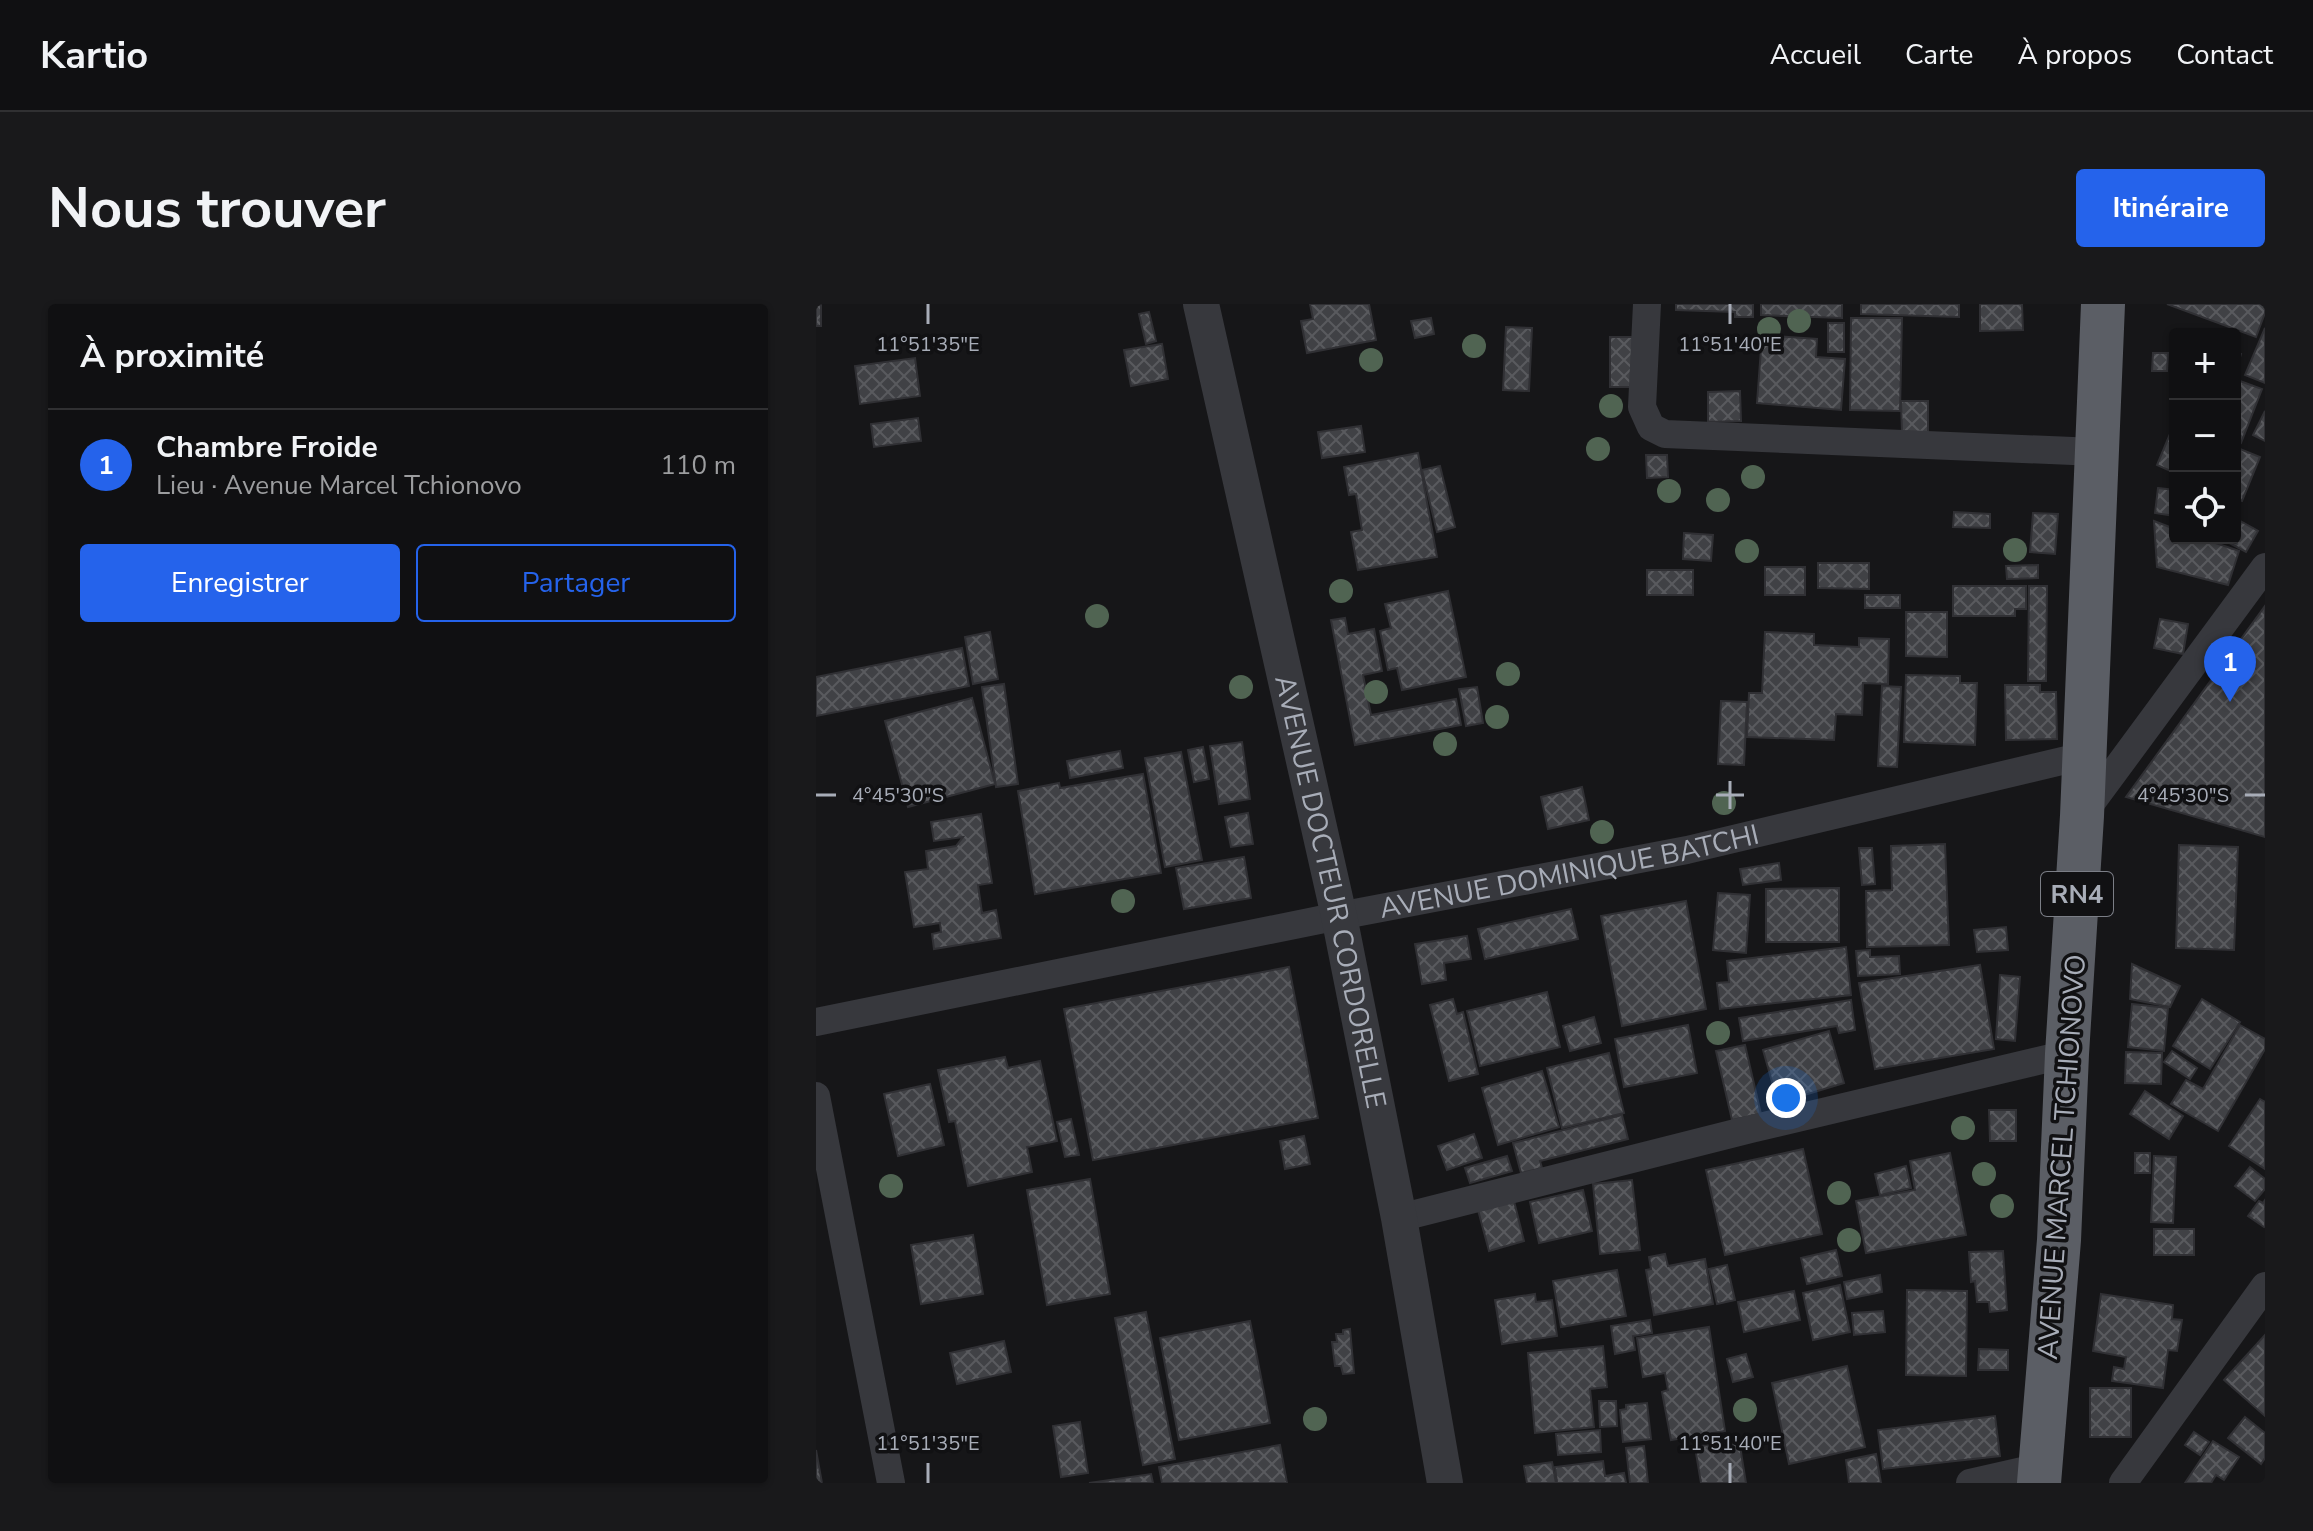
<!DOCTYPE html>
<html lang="fr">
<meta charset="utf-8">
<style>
body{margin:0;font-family:"Nunito Sans",sans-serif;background:#19191b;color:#f1f3f6}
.controls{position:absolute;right:24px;top:24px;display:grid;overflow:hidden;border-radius:8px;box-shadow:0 2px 6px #0004}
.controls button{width:72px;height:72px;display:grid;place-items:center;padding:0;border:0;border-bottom:2px solid #303032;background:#101012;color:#f1f3f6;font:40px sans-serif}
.you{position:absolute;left:970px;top:794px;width:28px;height:28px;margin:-20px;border:6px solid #fff;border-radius:50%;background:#1a73e8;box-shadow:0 0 0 12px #1a73e833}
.badge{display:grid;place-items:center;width:52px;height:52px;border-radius:50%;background:#2563eb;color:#fff;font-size:26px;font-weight:700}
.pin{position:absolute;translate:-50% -66px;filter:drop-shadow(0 2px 4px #0008)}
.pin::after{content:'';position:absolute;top:42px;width:28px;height:24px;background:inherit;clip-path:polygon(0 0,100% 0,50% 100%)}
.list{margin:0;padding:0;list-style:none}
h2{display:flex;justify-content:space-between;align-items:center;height:104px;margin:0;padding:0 32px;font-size:34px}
h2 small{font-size:26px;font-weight:400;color:#9c9d9f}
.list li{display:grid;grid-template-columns:52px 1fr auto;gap:24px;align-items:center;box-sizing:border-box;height:112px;padding:0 32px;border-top:2px solid #303032}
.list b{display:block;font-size:30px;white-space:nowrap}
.list p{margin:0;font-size:26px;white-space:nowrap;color:#9c9d9f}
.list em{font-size:26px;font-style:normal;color:#9c9d9f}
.actions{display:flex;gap:16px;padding:24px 32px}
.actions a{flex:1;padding:18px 0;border:2px solid #2563eb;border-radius:8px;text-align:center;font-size:28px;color:#2563eb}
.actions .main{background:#2563eb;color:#fff}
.icon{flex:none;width:44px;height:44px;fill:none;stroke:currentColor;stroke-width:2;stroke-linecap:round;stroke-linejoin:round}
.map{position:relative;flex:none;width:1449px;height:1179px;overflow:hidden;border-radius:8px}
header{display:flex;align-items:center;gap:48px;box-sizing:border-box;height:112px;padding:0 40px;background:#101012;border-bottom:2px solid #303032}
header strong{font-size:38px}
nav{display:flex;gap:44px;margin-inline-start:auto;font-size:28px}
.intro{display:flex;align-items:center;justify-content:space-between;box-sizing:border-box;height:192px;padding:0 48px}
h1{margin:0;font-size:56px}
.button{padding:20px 36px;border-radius:8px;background:#2563eb;color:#fff;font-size:28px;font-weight:700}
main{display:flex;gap:48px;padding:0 48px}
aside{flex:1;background:#101012;border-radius:8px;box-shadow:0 2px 6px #0004}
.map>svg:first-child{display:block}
.building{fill:url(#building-cross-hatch);stroke:#303034;stroke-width:2}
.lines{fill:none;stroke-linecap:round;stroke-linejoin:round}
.minor{stroke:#37383d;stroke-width:28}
.tertiary{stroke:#37383d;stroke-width:36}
.trunk{stroke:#5b5e65;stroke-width:44}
.tree{fill:#506452}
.ticks{fill:none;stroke:#a8adb8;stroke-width:3}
.labels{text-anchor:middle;stroke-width:7;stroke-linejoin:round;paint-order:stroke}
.shield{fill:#111113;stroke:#7b7e86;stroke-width:2}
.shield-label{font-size:26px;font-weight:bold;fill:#a8adb8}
.street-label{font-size:28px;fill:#a8adb8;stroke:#111113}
.ticks-label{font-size:20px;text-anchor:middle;fill:#a8adb8;stroke:#111113;stroke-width:7;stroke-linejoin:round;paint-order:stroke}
</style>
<header>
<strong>Kartio</strong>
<nav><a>Accueil</a><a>Carte</a><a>À propos</a><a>Contact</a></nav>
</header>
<div class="intro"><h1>Nous trouver</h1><a class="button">Itinéraire</a></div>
<main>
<aside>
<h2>À proximité<small></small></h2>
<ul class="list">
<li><span class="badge">1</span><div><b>Chambre Froide</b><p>Lieu · Avenue Marcel Tchionovo</p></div><em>110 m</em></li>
</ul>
<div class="actions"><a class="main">Enregistrer</a><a>Partager</a></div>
</aside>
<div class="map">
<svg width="1449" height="1179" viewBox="0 0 1449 1179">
<defs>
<pattern id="building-cross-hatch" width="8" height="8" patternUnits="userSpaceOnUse" patternTransform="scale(2)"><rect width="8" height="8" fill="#404145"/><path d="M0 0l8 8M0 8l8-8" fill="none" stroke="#595a5e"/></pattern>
</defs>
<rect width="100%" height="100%" fill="#161618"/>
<g class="building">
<rect x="0" y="0" width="5" height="22"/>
<polygon points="494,0 553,0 560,36 491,49 485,17 497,15"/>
<polygon points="860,0 937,0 937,13 919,13 919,8 860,6"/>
<polygon points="945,0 1026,0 1026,14 945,11"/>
<polygon points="1045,0 1143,0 1143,13 1045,10"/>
<polygon points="1164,0 1206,0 1207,26 1164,27"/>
<polygon points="1351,0 1449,0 1449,9 1440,33"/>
<polygon points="333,8 340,37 330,40 323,10"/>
<polygon points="615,14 618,30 599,34 595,17"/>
<polygon points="1035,14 1086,14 1084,107 1034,106"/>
<rect x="1012" y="19" width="16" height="29"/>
<polygon points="690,23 716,24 713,87 687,86"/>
<polygon points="1449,24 1449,79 1429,71"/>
<polygon points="946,31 1001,35 1000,53 1029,55 1025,106 941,99"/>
<rect x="794" y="33" width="24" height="50"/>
<polygon points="346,40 352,75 315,82 308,46"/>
<polygon points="1419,48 1425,50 1419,71"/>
<polygon points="1337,49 1352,49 1351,67 1336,67"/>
<polygon points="99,54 104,92 44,100 39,62"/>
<polygon points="1424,77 1446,85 1425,139 1419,137 1419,91"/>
<polygon points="924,87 925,117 892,118 892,88"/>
<polygon points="1085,97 1112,97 1112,128 1086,129"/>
<polygon points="1449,107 1449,137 1437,131"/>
<polygon points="102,114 105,137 58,143 55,120"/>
<polygon points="1359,118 1359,169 1341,161"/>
<polygon points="545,122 549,148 506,154 502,128"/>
<polygon points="1419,143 1444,153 1426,197 1419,194"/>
<polygon points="602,149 621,253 542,266 535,228 546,226 540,190 533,191 528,163"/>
<polygon points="830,151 851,151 852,173 831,174"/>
<polygon points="624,162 639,223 621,228 606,166"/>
<polygon points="1342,184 1359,186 1359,212 1339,209"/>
<polygon points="1138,208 1174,210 1174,224 1137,223"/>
<polygon points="1217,209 1242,210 1239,250 1214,248"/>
<polygon points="1419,214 1442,227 1430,248 1404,234 1419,234"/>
<polygon points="1338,217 1359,225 1359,234 1385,234 1423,247 1412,281 1341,263"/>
<polygon points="868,229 897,231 895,257 867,255"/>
<polygon points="1002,259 1053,259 1053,285 1002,284"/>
<polygon points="1222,261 1222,274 1191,275 1190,262"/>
<rect x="949" y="263" width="40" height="28"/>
<rect x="831" y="266" width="46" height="25"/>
<polygon points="1137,282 1210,282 1210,305 1199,305 1199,312 1137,312"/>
<polygon points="1213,282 1231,282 1230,377 1212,377"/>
<polygon points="632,287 650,373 586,386 581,364 572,366 564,327 575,324 569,300"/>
<rect x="1049" y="291" width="35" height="13"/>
<polygon points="1449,302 1449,533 1310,493"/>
<polygon points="1090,308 1131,308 1131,353 1090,352"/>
<polygon points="529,314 532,330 558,325 566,367 547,371 555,411 640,395 645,421 539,441 515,316"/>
<polygon points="1344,315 1372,320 1367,350 1338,344"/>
<polygon points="174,328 182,375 157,380 149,333"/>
<polygon points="949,328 998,330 998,341 1043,343 1043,334 1073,335 1072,380 1047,379 1046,411 1020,410 1018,436 931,433 933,389 946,389"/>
<polygon points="146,344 153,382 0,412 0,373"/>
<polygon points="1090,371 1144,372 1144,379 1161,379 1159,441 1088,438"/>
<polygon points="188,380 202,480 180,483 166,383"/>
<polygon points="1189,381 1224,381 1224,388 1240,388 1241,435 1190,436"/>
<polygon points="1066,382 1085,383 1081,463 1062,462"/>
<polygon points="661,383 667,419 650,422 643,385"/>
<polygon points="156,394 179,480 92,503 69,417"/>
<polygon points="905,397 931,398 928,461 902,460"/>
<polygon points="426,438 434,495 403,500 394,442"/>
<polygon points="387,443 393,475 378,478 372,446"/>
<polygon points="304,447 307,464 254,474 251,457"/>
<polygon points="365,448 386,556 349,563 329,454"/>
<polygon points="327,470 345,569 219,590 202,487 243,479 244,484"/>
<polygon points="766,483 773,516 732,525 725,493"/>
<polygon points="432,509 437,540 415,543 409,513"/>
<polygon points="165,510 176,579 162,581 166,609 180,606 185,634 118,645 116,630 125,628 124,619 98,623 89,568 112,565 110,547 140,542 147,533 118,537 115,518"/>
<polygon points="1129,540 1133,641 1051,643 1050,587 1076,586 1075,542"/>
<polygon points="1363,541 1422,543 1418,646 1360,644"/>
<polygon points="1043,544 1056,544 1059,580 1046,581"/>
<polygon points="428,553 435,594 368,605 360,564"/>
<polygon points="963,559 965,576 927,581 924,565"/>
<polygon points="1023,584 1023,638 950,638 950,585"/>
<polygon points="902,589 934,591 930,649 897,646"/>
<polygon points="870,597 890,705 806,722 785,612"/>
<polygon points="755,605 762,635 669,655 662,625"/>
<polygon points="1190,623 1192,646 1161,648 1158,626"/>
<polygon points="651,632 655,655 628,659 630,676 606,680 599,640"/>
<polygon points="1030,643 1035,691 904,705 901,679 913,678 911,657"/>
<polygon points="1054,646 1054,653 1083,652 1084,670 1042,672 1040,647"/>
<polygon points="1316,660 1364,682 1354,703 1314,695"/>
<polygon points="1164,661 1178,745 1059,765 1043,679"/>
<polygon points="473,663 502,814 277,856 248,705"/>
<polygon points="1184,671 1204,673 1199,737 1180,735"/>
<polygon points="731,688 744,743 664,762 651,707"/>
<polygon points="637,695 641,710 647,708 662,770 633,777 614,701"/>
<polygon points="1386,695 1424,718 1394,765 1357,742"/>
<polygon points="1035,696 1039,726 1023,729 1021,722 927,737 923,714"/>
<polygon points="1316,700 1352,704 1348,747 1312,743"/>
<polygon points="778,713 785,739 754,747 747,722"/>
<polygon points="872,721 881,769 808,783 799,735"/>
<polygon points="1424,721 1449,735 1449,745 1402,827 1355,800 1370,776 1387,785"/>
<polygon points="1013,727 1028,779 962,799 947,746"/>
<polygon points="929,741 945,810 916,816 900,747"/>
<polygon points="1356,747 1381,764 1374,775 1348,758"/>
<polygon points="1310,748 1346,749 1345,780 1309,779"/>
<polygon points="793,749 808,809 746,824 731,764"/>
<polygon points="189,753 192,764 224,757 241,837 211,843 216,868 152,882 139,817 133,818 122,766"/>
<polygon points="726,767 743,823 682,841 666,784"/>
<polygon points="114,780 128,841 82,852 68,790"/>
<polygon points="1329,787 1367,812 1353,835 1314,810"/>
<polygon points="1444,795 1449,798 1449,865 1413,842"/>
<polygon points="1173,806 1200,806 1200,837 1174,837"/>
<polygon points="806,811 812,835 724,857 726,864 705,869 697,839"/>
<polygon points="255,815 263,851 249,853 241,818"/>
<polygon points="658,830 666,854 631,866 622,842"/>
<polygon points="488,832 494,860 469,865 464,837"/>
<polygon points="987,845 1006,930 909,951 890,866"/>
<polygon points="1134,849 1150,931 1050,949 1040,897 1099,886 1094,857"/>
<rect x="1319" y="849" width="15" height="20"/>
<polygon points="691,852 696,867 654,879 649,864"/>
<polygon points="1338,852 1360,853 1357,919 1335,918"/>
<polygon points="1090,862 1095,884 1064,891 1059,870"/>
<polygon points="1434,863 1449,875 1449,885 1439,897 1419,882"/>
<polygon points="274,875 294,990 231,1001 211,886"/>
<polygon points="816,876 824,946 784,950 777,880"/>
<polygon points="767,886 776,927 723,939 714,898"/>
<polygon points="1449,896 1449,922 1448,923 1432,912 1443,897 1447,899"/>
<polygon points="698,897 708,937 673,947 662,906"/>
<rect x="1338" y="925" width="40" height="26"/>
<polygon points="157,931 167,990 105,1000 95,941"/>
<polygon points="1020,946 1026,972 991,980 985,954"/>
<polygon points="1187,947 1191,1006 1174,1008 1173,998 1161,998 1159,977 1155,978 1153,948"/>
<polygon points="849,950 852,962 889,955 897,1000 838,1011 830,966 835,965 833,953"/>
<polygon points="911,961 919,996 901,1000 893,965"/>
<polygon points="801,966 810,1012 745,1023 737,977"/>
<polygon points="1064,971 1066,988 1031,995 1028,978"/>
<polygon points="1024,981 1034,1028 997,1036 987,989"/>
<polygon points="1091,986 1151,987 1150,1072 1090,1071"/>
<polygon points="978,987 984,1016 928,1028 922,998"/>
<polygon points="719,990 720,998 736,996 741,1032 686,1040 679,996"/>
<polygon points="1285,990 1357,1001 1356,1015 1366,1016 1361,1047 1352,1046 1347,1084 1296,1077 1298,1063 1308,1065 1310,1053 1277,1047"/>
<polygon points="1067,1007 1069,1028 1038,1031 1036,1009"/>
<polygon points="330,1008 359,1155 327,1161 299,1014"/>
<polygon points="834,1016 836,1029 817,1032 819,1046 799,1050 795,1022"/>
<polygon points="434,1017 454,1119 363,1136 344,1034"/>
<polygon points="893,1023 909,1127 855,1136 846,1088 852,1086 849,1069 827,1073 821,1034"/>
<polygon points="534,1025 538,1069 527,1070 525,1062 519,1062 516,1038 521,1038 520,1030 527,1030 527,1026"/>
<polygon points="1449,1031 1449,1112 1408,1076"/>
<polygon points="188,1037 195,1068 141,1080 134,1049"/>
<polygon points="787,1042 791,1083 774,1085 778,1123 719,1129 712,1049"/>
<polygon points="1163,1045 1192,1046 1192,1066 1162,1066"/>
<polygon points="930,1050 937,1073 917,1078 911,1055"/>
<polygon points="1031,1062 1049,1143 973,1160 956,1079"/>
<rect x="1274" y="1084" width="41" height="49"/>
<polygon points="783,1097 800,1097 801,1122 784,1123"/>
<polygon points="831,1099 835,1135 807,1138 804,1106 810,1105 810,1101"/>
<polygon points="1179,1112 1184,1152 1067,1165 1062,1126"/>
<polygon points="1429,1113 1449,1129 1449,1154 1445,1160 1412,1134"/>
<polygon points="264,1118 272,1169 245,1173 237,1122"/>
<polygon points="784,1126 785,1148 742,1151 740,1130"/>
<polygon points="1378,1128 1393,1138 1384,1151 1369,1141"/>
<polygon points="923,1136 930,1179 885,1179 879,1143"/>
<polygon points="1397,1137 1423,1153 1408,1176 1400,1171 1395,1179 1369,1179"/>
<polygon points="464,1141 471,1179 346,1179 343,1163"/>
<polygon points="828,1142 832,1179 814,1179 810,1144"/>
<polygon points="0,1146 6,1179 0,1179"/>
<polygon points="1060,1150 1065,1179 1033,1179 1030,1156"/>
<polygon points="787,1157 789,1172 808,1169 810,1179 741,1179 739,1163"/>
<polygon points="736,1158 740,1179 711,1179 708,1162"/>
<polygon points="335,1170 337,1179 273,1179"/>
</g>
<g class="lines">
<g class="minor">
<polyline points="831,0 826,103 835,123 849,130 1280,148"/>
<polyline points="1267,510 1449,263"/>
<path id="s1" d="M0 718 523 612 871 546 1267 452"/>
<polyline points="0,792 75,1179"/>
<polyline points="583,914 935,825 1251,750"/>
<polyline points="1154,1179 1224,1163"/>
<polyline points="1307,1179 1449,982"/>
</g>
<path class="tertiary" id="s2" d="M385 0 523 612 583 914 629 1179"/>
<polyline class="trunk" points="1223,1179 1243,936 1251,750 1266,512 1287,0"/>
</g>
<g class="tree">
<circle cx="983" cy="17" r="12"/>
<circle cx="953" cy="25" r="12"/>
<circle cx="658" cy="42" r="12"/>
<circle cx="555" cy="56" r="12"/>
<circle cx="795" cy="102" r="12"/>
<circle cx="782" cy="145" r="12"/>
<circle cx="937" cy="173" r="12"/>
<circle cx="853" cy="187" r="12"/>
<circle cx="902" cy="196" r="12"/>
<circle cx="1199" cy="246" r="12"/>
<circle cx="931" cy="247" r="12"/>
<circle cx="525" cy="287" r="12"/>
<circle cx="281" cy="312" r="12"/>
<circle cx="692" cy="370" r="12"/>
<circle cx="425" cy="383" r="12"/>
<circle cx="560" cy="388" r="12"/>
<circle cx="681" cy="413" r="12"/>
<circle cx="629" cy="440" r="12"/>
<circle cx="908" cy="499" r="12"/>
<circle cx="786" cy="528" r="12"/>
<circle cx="307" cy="597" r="12"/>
<circle cx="902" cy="729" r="12"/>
<circle cx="1147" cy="824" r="12"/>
<circle cx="1168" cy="870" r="12"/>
<circle cx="75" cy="882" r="12"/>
<circle cx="1023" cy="889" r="12"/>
<circle cx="1186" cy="902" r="12"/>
<circle cx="1033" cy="936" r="12"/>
<circle cx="929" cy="1106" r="12"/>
<circle cx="499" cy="1115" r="12"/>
</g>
<path class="ticks" d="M112 0V20M914 0V20M914 477V505M0 491H20M900 491H928M1429 491H1449M112 1159V1179M914 1159V1179"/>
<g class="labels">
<rect class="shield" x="1225" y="568" width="72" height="44" rx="6"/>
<g class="shield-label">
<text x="1261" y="599">RN4</text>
</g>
<g class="street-label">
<text dy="10" stroke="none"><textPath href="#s1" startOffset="768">AVENUE DOMINIQUE BATCHI</textPath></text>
<text dy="10" stroke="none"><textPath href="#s2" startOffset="602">AVENUE DOCTEUR CORDORELLE</textPath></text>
<text transform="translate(1245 853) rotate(-86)" y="10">AVENUE MARCEL TCHIONOVO</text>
</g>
</g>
<g class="ticks-label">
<text x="112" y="47">11°51'35"E</text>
<text x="914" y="47">11°51'40"E</text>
<text x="82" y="498">4°45'30"S</text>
<text x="1367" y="498">4°45'30"S</text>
<text x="112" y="1146">11°51'35"E</text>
<text x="914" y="1146">11°51'40"E</text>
</g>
</svg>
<div class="controls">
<button>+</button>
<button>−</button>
<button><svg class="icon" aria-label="locate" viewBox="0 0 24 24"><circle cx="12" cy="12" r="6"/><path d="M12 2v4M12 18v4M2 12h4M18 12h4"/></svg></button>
</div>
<div class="you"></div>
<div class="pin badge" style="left:1414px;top:398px">1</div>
</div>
</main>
